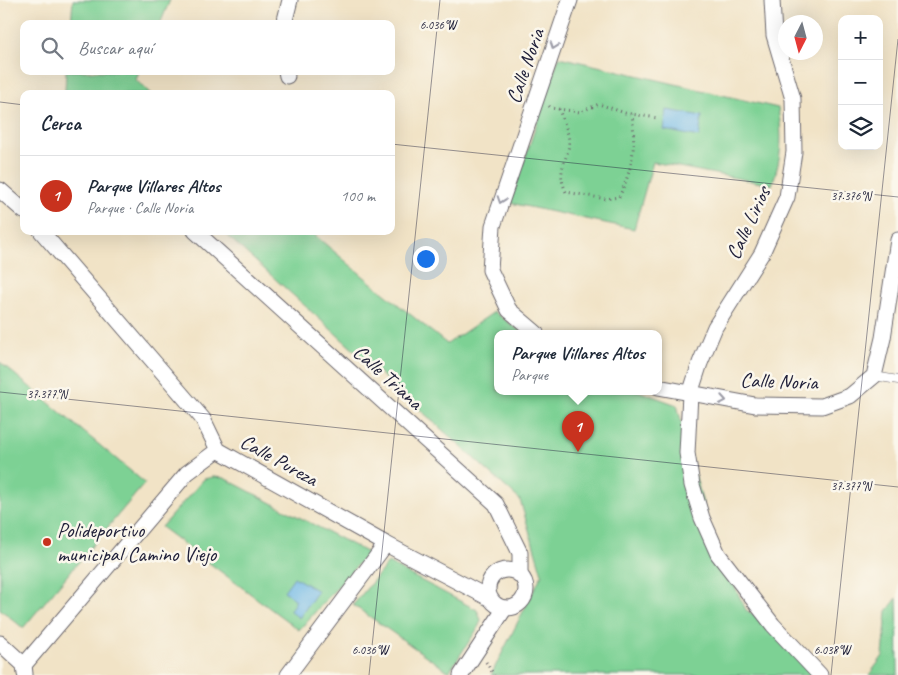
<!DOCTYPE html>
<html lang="es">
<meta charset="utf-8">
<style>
body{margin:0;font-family:Caveat,sans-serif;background:#f6f6f7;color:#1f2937}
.controls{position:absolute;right:15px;top:15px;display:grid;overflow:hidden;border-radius:10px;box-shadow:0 5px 20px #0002}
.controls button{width:45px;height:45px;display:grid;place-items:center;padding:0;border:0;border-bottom:1px solid #e0e1e3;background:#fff;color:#1f2937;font:25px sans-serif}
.compass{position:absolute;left:778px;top:15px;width:45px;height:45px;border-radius:50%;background:#fff;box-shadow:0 5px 20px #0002;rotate:186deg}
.you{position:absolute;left:425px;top:258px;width:18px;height:18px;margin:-12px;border:4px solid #fff;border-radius:50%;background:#1a73e8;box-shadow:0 0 0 8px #1a73e833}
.badge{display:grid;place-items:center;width:32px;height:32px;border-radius:50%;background:#c8321e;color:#fff;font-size:16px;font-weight:700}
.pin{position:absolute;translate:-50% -41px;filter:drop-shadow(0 1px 2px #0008)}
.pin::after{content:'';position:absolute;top:26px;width:18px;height:15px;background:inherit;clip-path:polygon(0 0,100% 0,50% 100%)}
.popup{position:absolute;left:494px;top:330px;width:168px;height:65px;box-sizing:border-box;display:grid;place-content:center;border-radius:10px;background:#fff;filter:drop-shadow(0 1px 4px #0005);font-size:16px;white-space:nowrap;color:#747a83}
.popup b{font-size:19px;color:#1f2937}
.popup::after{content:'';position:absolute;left:50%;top:100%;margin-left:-10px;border:10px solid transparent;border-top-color:#fff}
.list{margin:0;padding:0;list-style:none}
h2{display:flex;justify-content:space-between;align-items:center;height:65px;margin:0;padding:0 20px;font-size:21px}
h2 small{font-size:16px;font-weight:400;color:#747a83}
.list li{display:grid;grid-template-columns:32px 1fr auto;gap:15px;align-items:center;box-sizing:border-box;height:80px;padding:0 20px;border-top:1px solid #e0e1e3}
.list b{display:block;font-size:19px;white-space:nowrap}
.list p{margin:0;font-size:16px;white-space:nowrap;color:#747a83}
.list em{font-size:16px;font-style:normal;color:#747a83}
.icon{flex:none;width:28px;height:28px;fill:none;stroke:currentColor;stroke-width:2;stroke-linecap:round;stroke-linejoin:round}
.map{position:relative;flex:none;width:898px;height:675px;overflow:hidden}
.search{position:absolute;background:#fff;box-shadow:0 5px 20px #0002;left:20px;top:20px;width:375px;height:55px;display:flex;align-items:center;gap:12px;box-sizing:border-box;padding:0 18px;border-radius:10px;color:#747a83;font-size:19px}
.panel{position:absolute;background:#fff;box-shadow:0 5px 20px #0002;left:20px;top:90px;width:375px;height:145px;border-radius:10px}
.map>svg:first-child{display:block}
.green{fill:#7dd194;stroke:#507a68}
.water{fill:#6eb8e6;stroke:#486d90}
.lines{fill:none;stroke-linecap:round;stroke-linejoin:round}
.lane-casing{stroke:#6a666c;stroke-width:9}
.street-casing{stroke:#6a666c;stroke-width:17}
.path{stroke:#6a666c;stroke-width:3;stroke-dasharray:1 4;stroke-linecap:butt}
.lane{stroke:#fff;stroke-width:8}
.street{stroke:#fff;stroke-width:15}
.oneway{stroke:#9c9ca7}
.ticks{fill:none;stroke:#22223b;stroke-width:1;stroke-opacity:0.45}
.poi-dot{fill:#c8321e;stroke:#fbf7ec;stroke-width:2}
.labels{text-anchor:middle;stroke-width:5;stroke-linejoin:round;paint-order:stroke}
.street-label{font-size:21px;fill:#22223b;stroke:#fbf7ec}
.poi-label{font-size:21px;fill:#22223b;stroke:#fbf7ec;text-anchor:start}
.ticks-label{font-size:12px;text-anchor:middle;fill:#22223b;stroke:#fbf7ec;stroke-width:5;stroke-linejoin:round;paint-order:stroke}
</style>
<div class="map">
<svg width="898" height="675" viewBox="0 0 898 675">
<rect width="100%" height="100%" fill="#fbf7ec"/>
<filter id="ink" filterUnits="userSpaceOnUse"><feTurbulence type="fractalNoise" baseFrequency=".02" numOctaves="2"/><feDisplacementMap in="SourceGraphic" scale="10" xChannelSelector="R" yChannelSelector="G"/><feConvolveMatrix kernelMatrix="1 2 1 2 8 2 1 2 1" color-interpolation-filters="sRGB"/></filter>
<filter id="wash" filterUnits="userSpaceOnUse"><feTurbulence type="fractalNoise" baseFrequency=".0096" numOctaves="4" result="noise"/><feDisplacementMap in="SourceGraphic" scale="20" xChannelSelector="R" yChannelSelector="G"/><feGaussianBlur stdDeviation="1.12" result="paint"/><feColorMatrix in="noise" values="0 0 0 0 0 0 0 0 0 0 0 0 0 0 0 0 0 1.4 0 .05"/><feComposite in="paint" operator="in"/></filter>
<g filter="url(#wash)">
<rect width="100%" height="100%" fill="#f1e3c6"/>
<g class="green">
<polygon points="73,0 170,0 160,24 71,24"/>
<path d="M559 57 778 108C783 138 782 156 772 185L653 162 634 229 510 203Z"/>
<polygon points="66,71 139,71 136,80 151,94 67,94 65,91"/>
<polygon points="222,231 310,231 369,281 447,344 494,312 523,333 498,333 498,391 638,391 677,405 713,542 746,610 773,625 824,675 491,675 542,574 520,500"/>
<polygon points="0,362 145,483 23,628 0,609"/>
<polygon points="213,477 224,478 368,553 299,630 161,527 204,479"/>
<polygon points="388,563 477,610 481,620 478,628 449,672 353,605"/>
<polygon points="897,598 898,675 869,675 883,656 887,611"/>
</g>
<g class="water">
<polygon points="667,110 702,116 699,137 664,130"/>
<polygon points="294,577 318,591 299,618 290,611 296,600 284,591"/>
</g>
</g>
<g filter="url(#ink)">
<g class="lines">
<g class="lane-casing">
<polyline id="lane" points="874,376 898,380"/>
</g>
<g class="street-casing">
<g id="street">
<polyline points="772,0 774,35 793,99 794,152 787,197 762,253 715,327 700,363 690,394 687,453 692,485 702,518 718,554 773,625 820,675"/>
<polyline points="284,24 290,0"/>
<polyline points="286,71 287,76"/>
<polyline points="0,190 24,211"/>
<polyline points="41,231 203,419 218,450 386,544 489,598"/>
<polyline points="195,231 496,504 520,553 520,575"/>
<polyline points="536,333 509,310 490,270 493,226 570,0"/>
<polyline points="658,387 755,405 822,406 850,396 874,376 883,338 898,240"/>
<circle cx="507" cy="589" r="19"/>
<polyline points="0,643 24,665 25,674"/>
<polyline points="24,665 187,473 218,450"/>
<polyline points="288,675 386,544"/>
<polyline points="461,675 505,608"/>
</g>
</g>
<g class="path">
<polyline points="549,106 551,108 580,112 599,104 625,113 657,118"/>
<path d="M559 109C562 119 568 130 569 140 569 162 555 167 566 192L606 199 619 197C633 168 636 146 632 114"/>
<polyline points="486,662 494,675"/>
</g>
<use href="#lane" class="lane"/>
<use href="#street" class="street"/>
</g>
<defs><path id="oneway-chevron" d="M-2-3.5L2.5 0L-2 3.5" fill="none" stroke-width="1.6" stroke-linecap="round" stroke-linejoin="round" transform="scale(1.25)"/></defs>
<g class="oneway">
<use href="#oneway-chevron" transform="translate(554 46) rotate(109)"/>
<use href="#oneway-chevron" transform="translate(501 200) rotate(109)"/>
<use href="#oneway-chevron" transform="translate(723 400) rotate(10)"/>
</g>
</g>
<path class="ticks" d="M0 102 24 105M391 144 898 197M0 392 898 487M369 675 440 0M831 675 898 39"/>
<circle class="poi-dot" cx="47" cy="542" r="5"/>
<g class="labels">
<g class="street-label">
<text transform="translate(525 66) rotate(-71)" y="7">Calle Noria</text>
<text transform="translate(748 223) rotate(-65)" y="7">Calle Lirios</text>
<text transform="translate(388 377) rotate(42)" y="7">Calle Triana</text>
<text transform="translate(779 381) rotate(2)" y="7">Calle Noria</text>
<text transform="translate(279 460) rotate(29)" y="7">Calle Pureza</text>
</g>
<g class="poi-label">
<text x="57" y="537">Polideportivo<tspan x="57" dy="24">municipal Camino Viejo</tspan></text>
</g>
</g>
<g class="ticks-label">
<text x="438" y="29">6.036°W</text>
<text x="851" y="200">37.376°N</text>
<text x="47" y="398">37.377°N</text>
<text x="851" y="490">37.377°N</text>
<text x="370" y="654">6.036°W</text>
<text x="832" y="654">6.038°W</text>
</g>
</svg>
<div class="controls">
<button>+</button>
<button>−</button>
<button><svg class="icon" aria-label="layers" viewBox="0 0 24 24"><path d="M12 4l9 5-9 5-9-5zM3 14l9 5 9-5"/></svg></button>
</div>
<svg class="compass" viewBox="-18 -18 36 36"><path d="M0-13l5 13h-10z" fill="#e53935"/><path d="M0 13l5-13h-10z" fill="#747a83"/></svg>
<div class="you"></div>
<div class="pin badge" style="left:578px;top:452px">1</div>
<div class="popup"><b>Parque Villares Altos</b>Parque</div>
<div class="search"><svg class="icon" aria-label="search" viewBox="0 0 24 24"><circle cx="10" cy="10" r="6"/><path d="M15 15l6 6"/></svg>Buscar aquí</div>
<section class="panel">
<h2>Cerca<small></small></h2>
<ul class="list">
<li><span class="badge">1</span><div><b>Parque Villares Altos</b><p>Parque · Calle Noria</p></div><em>100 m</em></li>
</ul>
</section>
</div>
